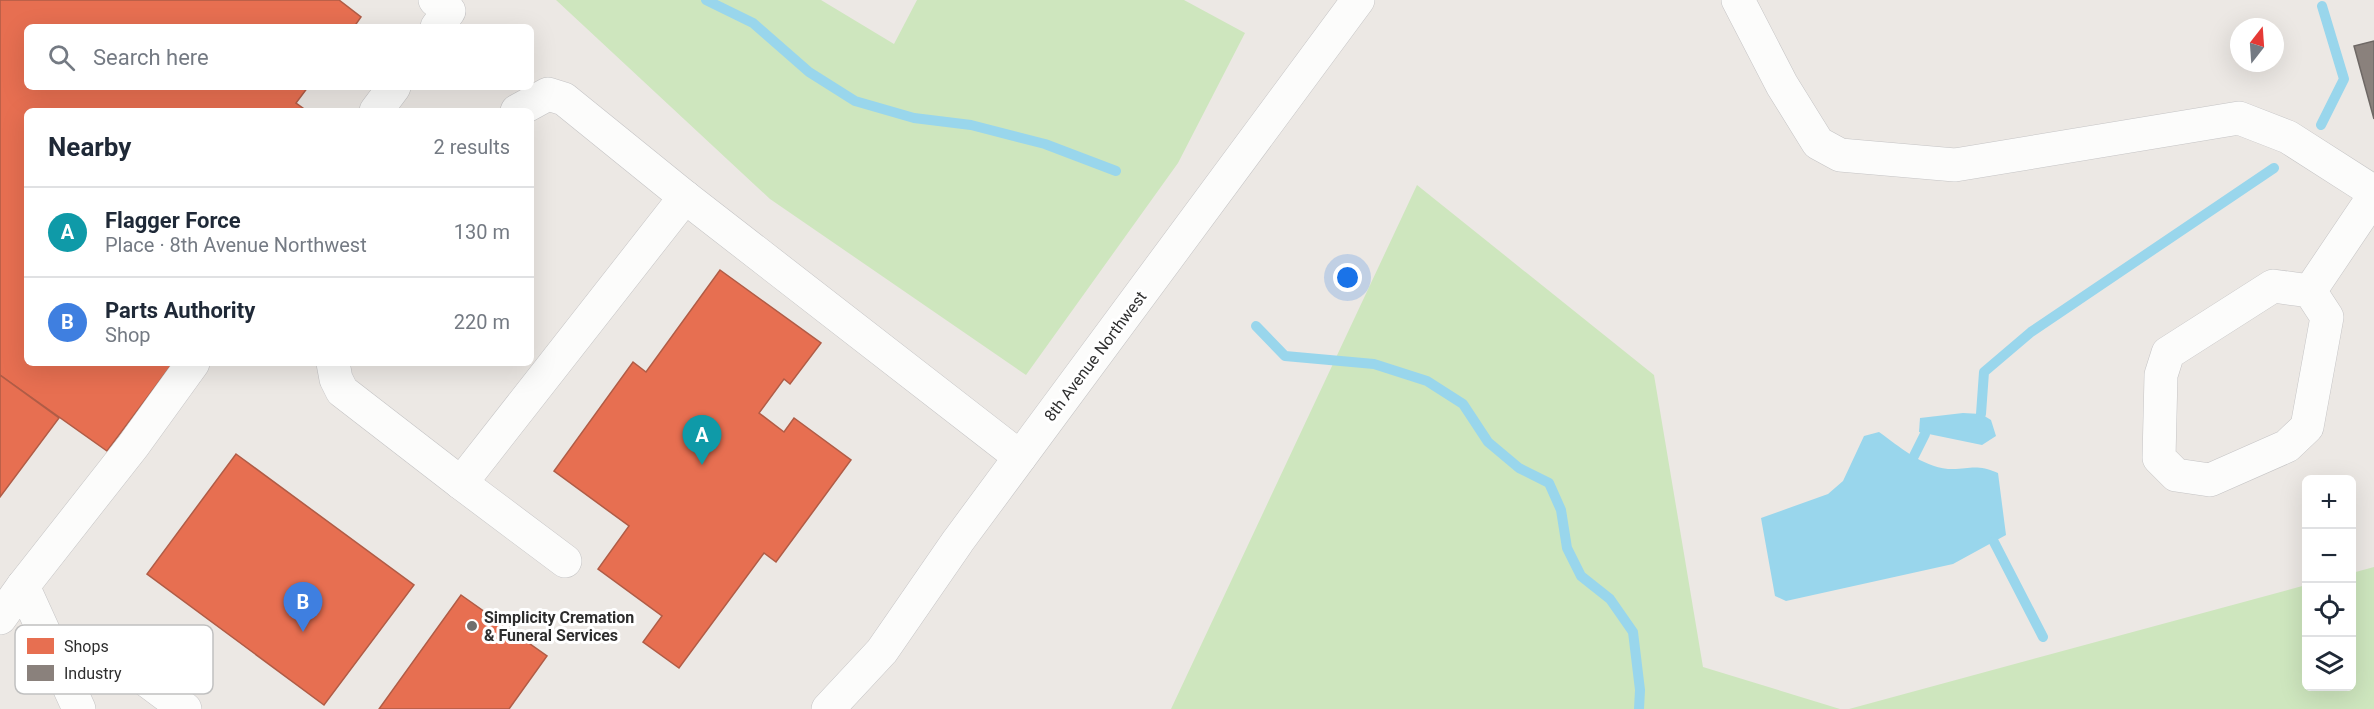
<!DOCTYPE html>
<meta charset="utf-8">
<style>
body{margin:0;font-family:Roboto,sans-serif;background:#f6f6f7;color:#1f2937}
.controls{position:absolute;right:18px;bottom:18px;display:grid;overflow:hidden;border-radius:9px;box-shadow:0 6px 24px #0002}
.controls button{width:54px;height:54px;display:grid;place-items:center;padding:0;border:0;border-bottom:2px solid #e0e1e3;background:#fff;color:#1f2937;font:30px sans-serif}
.compass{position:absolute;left:2230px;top:18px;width:54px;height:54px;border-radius:50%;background:#fff;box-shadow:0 6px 24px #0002;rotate:17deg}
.you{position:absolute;left:1348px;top:278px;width:21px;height:21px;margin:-15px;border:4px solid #fff;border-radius:50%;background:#1a73e8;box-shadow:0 0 0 9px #1a73e833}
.badge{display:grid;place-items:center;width:39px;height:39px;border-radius:50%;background:#1a73e8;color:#fff;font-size:20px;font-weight:700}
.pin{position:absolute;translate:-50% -50px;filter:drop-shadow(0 2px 3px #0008)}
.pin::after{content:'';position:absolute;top:32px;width:21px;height:18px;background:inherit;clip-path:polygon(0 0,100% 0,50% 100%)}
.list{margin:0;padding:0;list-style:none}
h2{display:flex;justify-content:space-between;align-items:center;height:78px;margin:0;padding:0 24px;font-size:26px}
h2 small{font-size:20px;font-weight:400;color:#747a83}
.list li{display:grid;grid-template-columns:39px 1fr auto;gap:18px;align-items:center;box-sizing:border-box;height:90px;padding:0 24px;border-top:2px solid #e0e1e3}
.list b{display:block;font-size:22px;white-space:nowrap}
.list p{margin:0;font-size:20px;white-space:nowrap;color:#747a83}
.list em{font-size:20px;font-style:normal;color:#747a83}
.icon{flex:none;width:33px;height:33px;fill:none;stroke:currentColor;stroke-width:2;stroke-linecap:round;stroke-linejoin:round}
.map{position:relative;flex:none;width:2374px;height:709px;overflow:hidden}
.search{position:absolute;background:#fff;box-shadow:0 6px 24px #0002;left:24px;top:24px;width:510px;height:66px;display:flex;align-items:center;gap:15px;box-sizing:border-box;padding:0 21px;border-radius:9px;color:#747a83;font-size:22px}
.panel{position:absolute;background:#fff;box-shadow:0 6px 24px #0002;left:24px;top:108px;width:510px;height:258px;border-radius:9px}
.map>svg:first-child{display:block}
.green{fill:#cee6be}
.water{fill:#99d6ec}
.shops{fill:#e76f51;stroke:#b05c46;stroke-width:1.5}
.industry{fill:#8a817c;stroke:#6e6865;stroke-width:1.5}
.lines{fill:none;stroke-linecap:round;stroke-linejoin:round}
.stream{stroke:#99d6ec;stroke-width:10}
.minor-casing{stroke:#c5c4c5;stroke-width:34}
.minor{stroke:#fcfcfb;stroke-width:33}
.poi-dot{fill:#706f6e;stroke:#fff;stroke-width:2}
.labels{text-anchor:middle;stroke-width:6;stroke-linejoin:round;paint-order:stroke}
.street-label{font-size:16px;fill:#2e2e2e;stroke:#fff}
.poi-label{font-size:16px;font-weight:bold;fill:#2e2e2e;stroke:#fff;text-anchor:start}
.key{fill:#fff;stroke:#c0c0c0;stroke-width:1.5}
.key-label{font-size:16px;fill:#2e2e2e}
</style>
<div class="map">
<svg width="2374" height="709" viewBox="0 0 2374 709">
<rect width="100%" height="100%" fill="#ece8e4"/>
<g class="green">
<polygon points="556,0 821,0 894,44 917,0 1184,0 1245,33 1178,163 1026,375 770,199"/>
<polygon points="1417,185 1654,375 1703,667 1840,709 1171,709"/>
<polygon points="2374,567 2374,709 1849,709 2306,585 2306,686 2352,686 2352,573"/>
</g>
<g class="water">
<polygon points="1963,413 1981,414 1991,420 1996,436 1982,445 1919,432 1920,418"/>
<path d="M1879 432C1900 447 1921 466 1948 469 1970 470 1974 463 1998 473L2006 535 1953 564 1786 601 1775 596 1761 518 1828 494 1843 481 1864 436Z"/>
</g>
<g class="shops">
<polygon points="0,0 339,0 361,17 354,27 27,27 27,87 308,87 296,103 307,111 27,111 27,363 173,363 107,451 0,375"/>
<polygon points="720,270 821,343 790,384 784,379 759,413 784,432 794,418 851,460 776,562 764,553 679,668 643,642 662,616 598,569 629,526 554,471 633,362 646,372"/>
<polygon points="0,375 59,418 0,497"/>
<polygon points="236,454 414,585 324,705 147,574"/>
<polygon points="461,595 547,656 509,709 379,709"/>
</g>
<polygon class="industry" points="2374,41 2374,119 2354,46"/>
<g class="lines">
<g class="stream">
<polyline points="706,0 753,23 809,72 855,101 914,118 971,125 1045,144 1116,171"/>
<polyline points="2321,125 2344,79 2322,6"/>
<polyline points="1256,326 1285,356 1374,364 1427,381 1463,404 1488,442 1519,468 1549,483 1561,510 1567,548 1581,576 1610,599 1633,632 1640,690 1639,709"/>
<polyline points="1981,414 1984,372 2031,332 2274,168"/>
<polyline points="1914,456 1925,434"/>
<polyline points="1994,542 2043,637"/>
</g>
<g class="minor-casing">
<g id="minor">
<polyline points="435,0 449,11 437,27"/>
<polyline points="1738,0 1782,85 1818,143 1840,155 1955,165 2239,118 2288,137 2374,192"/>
<polyline points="376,111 394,87"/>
<polyline points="517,111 548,94 564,99 685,197"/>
<polygon points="2273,286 2310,291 2327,317 2307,427 2287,446 2210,480 2176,475 2159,458 2161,375 2168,353"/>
<polyline points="2310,291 2374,196"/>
<polyline points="333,363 336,379 342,391 461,483"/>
<polyline points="565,561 461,483 685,197 1020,457"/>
<polyline points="23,586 133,446 193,363"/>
<polyline points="0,618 23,586 79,709"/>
<polyline points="61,671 114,656 185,709"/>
<polyline points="828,709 882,651 958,541 1358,0"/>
</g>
</g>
<use href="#minor" class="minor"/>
</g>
<circle class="poi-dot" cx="472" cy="626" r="6"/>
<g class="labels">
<g class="street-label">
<text transform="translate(1095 356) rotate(-53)" y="6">8th Avenue Northwest</text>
</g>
<g class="poi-label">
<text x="484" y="623">Simplicity Cremation<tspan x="484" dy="18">&amp; Funeral Services</tspan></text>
</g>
</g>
<rect x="15" y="625" width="198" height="69" rx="9" class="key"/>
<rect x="27" y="638" width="27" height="16" fill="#e76f51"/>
<rect x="27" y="665" width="27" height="16" fill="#8a817c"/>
<g class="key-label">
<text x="64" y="652">Shops</text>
<text x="64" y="679">Industry</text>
</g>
</svg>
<div class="controls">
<button>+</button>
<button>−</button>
<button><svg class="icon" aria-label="locate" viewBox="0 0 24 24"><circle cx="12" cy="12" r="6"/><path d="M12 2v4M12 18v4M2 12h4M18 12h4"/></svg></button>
<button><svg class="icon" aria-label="layers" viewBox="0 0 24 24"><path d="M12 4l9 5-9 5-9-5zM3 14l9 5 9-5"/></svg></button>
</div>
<svg class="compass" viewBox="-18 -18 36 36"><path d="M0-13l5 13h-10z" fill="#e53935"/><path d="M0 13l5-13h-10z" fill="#747a83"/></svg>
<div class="you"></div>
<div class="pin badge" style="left:702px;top:465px;background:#0f9aa8">A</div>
<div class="pin badge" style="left:303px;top:632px;background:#3f7fe0">B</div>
<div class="search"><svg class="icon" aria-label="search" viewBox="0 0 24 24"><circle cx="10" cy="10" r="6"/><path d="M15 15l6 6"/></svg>Search here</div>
<section class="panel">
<h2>Nearby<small>2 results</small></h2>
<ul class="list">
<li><span class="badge" style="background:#0f9aa8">A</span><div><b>Flagger Force</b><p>Place · 8th Avenue Northwest</p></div><em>130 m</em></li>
<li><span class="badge" style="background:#3f7fe0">B</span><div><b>Parts Authority</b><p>Shop</p></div><em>220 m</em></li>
</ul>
</section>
</div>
